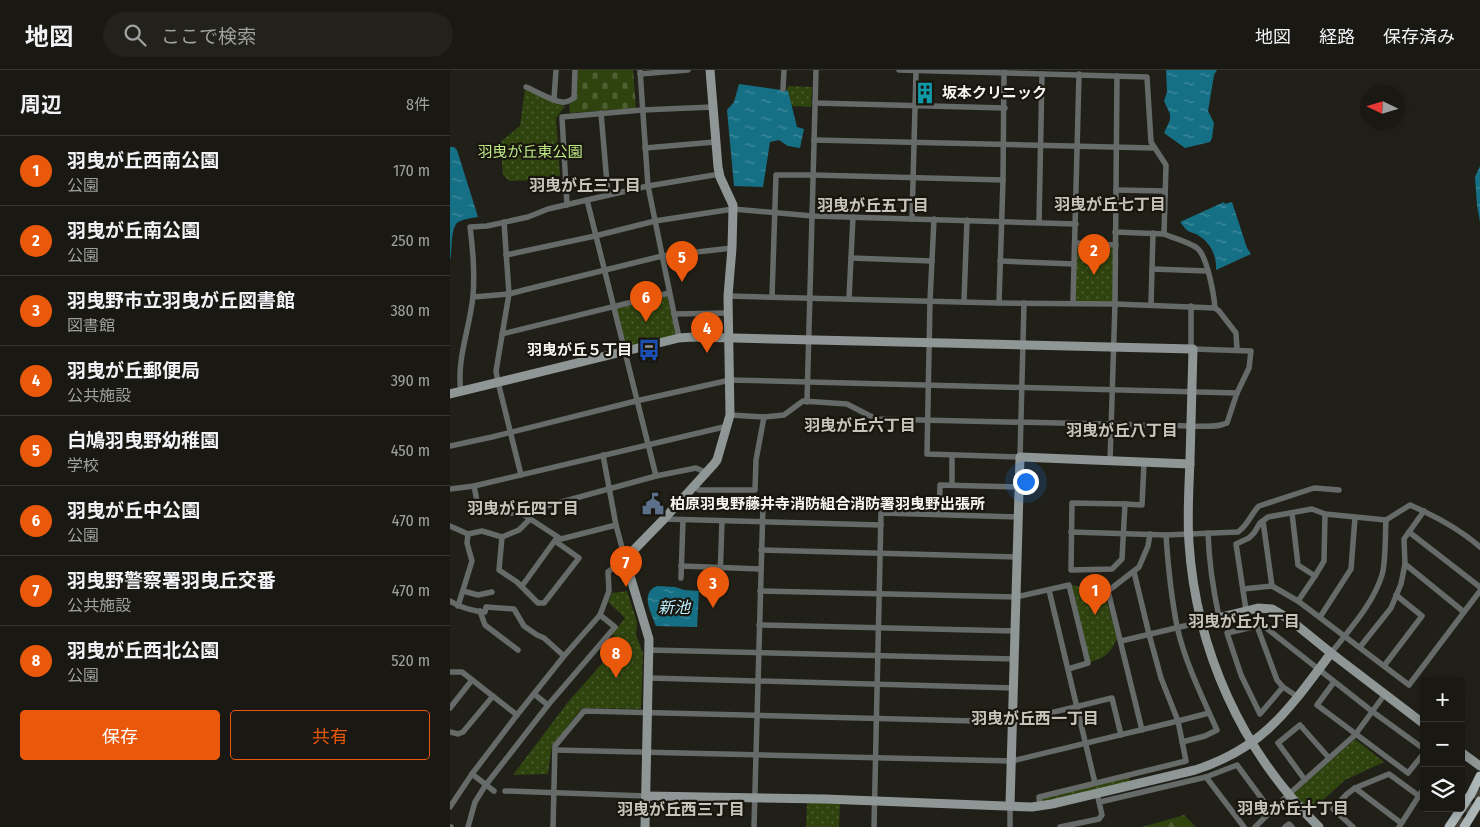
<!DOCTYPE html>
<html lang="ja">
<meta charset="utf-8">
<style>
body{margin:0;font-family:"Fira Sans Condensed","Noto Sans JP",sans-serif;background:#22211b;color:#f1f3f6}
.controls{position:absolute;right:15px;bottom:15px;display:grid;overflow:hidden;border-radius:5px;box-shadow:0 2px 12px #0003}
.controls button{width:45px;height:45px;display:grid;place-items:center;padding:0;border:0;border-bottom:1px solid #373732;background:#191812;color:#f1f3f6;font:25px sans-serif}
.compass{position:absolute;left:910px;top:15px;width:45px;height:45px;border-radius:50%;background:#191812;box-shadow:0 2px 12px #0003;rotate:274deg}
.you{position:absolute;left:575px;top:411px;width:18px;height:18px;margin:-12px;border:4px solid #fff;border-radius:50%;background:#1a73e8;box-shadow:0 0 0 8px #1a73e833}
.badge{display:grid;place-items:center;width:32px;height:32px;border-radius:50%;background:#ea580c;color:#fff;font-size:16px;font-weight:700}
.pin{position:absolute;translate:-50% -41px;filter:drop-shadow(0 1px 2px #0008)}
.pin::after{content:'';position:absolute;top:26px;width:18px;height:15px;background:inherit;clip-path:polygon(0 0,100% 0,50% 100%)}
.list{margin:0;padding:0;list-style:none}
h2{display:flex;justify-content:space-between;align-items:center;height:65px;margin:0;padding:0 20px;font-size:21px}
h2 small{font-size:16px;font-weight:400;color:#9fa09f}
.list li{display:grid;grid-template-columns:32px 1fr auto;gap:15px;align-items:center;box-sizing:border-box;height:70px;padding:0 20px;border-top:1px solid #373732}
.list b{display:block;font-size:19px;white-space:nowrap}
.list p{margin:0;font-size:16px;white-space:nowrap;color:#9fa09f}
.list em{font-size:16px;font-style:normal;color:#9fa09f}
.actions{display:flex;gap:10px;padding:15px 20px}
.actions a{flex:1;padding:11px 0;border:1px solid #ea580c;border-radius:5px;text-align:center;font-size:18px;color:#ea580c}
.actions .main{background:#ea580c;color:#fff}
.icon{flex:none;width:28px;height:28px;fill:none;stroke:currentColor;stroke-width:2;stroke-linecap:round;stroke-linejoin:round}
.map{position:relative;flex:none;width:1030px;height:757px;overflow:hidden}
header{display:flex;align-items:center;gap:30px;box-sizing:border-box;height:70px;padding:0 25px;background:#191812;border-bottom:1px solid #373732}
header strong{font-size:24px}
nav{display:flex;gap:28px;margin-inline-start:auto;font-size:18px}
.search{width:350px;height:45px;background:#22211b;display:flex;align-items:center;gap:12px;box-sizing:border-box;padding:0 18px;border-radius:28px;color:#9fa09f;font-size:19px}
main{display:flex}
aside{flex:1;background:#191812}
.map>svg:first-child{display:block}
.forest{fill:url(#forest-firs)}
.cemetery{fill:url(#cemetery-stones)}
.park{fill:url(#park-dots)}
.water{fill:url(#water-ripples)}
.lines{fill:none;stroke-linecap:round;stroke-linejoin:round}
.highway-tunnel{stroke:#414038;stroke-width:11;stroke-dasharray:11 5.5;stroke-linecap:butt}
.street{stroke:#666b6a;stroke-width:5.5}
.secondary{stroke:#8e9696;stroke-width:9}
.primary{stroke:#adb7b7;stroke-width:9}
.labels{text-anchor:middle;stroke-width:4.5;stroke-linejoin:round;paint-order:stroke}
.poi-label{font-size:15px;font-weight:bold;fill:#f5f4ef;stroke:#18160f;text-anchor:start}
.park-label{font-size:15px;fill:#bce984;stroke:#18160f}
.neighbourhood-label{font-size:16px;font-weight:bold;fill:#c7c5bb;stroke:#18160f}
.water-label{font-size:16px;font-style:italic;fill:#bceefd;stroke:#18160f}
</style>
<header>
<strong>地図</strong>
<div class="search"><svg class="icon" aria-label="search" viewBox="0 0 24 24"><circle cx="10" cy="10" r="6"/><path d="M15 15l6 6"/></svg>ここで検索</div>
<nav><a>地図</a><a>経路</a><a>保存済み</a></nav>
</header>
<main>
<aside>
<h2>周辺<small>8件</small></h2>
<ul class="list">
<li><span class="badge">1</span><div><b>羽曳が丘西南公園</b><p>公園</p></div><em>170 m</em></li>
<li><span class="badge">2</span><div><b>羽曳が丘南公園</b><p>公園</p></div><em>250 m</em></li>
<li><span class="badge">3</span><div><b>羽曳野市立羽曳が丘図書館</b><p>図書館</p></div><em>380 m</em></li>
<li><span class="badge">4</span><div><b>羽曳が丘郵便局</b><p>公共施設</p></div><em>390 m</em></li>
<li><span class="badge">5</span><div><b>白鳩羽曳野幼稚園</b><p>学校</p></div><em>450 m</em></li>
<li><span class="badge">6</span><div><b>羽曳が丘中公園</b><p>公園</p></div><em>470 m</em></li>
<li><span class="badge">7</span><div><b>羽曳野警察署羽曳丘交番</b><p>公共施設</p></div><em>470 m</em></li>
<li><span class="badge">8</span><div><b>羽曳が丘西北公園</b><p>公園</p></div><em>520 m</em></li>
</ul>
<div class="actions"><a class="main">保存</a><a>共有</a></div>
</aside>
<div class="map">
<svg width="1030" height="757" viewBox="0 0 1030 757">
<defs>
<pattern id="forest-firs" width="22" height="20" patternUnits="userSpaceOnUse" patternTransform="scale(1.25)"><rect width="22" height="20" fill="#2f430f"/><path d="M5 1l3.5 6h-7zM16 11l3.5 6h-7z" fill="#4e5f32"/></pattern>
<pattern id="cemetery-stones" width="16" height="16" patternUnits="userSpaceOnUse" patternTransform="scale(1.25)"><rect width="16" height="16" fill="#2f430f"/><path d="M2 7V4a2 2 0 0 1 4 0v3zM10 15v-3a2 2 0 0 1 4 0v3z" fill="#4e5f32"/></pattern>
<pattern id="park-dots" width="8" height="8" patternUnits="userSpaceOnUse" patternTransform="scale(1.25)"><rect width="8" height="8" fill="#2f430f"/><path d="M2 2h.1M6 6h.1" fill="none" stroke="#4e5f32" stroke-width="1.8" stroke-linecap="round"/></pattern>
<pattern id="water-ripples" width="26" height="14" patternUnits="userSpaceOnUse" patternTransform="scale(1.25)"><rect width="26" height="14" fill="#157086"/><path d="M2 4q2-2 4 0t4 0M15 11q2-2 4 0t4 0" fill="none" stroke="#438c9d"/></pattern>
</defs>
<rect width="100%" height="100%" fill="#212018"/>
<polygon class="forest" points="734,745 746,757 692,757"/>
<polygon class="cemetery" points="128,0 183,0 186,38 120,43 119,35 126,28"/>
<g class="park">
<polygon points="339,16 362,17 361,37 342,36 336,21"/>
<polygon points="75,19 115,36 106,48 110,106 85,108 84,110 59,111 53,105 51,80 34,86 33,84 54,69 70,56"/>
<polygon points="626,174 664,176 663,234 623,233"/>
<polygon points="217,225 226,266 176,279 166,238"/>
<path d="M622 515 654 521 667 569C660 583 655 588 640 592Z"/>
<polygon points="177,521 187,552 186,565 193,583 191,639 132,638 102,676 98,704 63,705 118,632 171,572 162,564 175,548 158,532 162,523"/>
<polygon points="905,669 934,692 895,710 873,730 879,737 877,739 871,732 857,741 842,725"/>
<polygon points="678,707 680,709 679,712 593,733 591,731 592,728"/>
<polygon points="357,733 390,733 389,757 356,757"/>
</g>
<g class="water">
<polygon points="716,0 767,0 764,5 758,41 764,53 762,68 760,72 735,78 714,63 720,50 720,44 714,31 717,22"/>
<polygon points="289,14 338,21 347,57 354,59 350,78 338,76 329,70 320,72 313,117 284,116 277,40 284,32"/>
<path d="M0 77H4L7 80 28 147C22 148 14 149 8 152 0 158 3 179 0 190Z"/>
<polygon points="1030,96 1030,152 1027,135 1025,107"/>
<path d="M774 132 775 134 782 132 797 178 801 184 766 200C767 187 761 173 749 166 746 163 742 163 738 161 735 159 733 155 730 152Z"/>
<path d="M207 516 225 517 234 520 249 521 247 557 206 556C202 544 189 523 207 516Z"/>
</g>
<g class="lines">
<polyline class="highway-tunnel" points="1007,757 1030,718"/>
<g class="street">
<polyline points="190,0 198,116 229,268"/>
<path d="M449 0 697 7 701 72 716 95 714 164C723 168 739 172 747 178 757 185 764 225 765 238"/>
<polyline points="190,4 238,0"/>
<path d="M76 17C86 21 102 31 112 32 117 33 120 30 124 28L125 0"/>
<polyline points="333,19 334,0"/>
<polyline points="104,29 106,0"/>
<polyline points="365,33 555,38"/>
<polyline points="151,43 158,125"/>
<polyline points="364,70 704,78"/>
<polyline points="195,78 265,72"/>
<polyline points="666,120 715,121"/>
<polyline points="137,130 206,406"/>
<polyline points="117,135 112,47 192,40 263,37"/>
<polyline points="462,149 466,1"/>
<polyline points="484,149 480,231 477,384 570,387 574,233"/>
<polyline points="54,152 59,224 46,301 48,312 71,405"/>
<polyline points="589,152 592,4"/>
<polyline points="665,162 714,164"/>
<polyline points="625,173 666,175"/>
<polyline points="56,185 145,166 205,151 283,139 363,146 626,154"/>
<polyline points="401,188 482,191"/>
<polyline points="550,191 624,194"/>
<polyline points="702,199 758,201"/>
<polyline points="278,226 549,233 665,234 765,238 769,241 786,263 787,280"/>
<polyline points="23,227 59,224 74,220 212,186 282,178"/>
<polyline points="322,227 326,105 363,105 553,110"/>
<polyline points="399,229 403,147"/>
<polyline points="514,231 517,150"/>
<polyline points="549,233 553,110 554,0"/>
<polyline points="623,233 629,4"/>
<polyline points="701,235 703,163"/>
<polyline points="224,244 278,243"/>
<polyline points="52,264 219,223"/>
<polyline points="741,279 741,236"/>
<path d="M11 322C6 290 20 258 23 226 25 203 23 180 20 157L37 156 78 147 98 139 198 116 270 104"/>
<polyline points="357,332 366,0"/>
<path d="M280 345 314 347 334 345 353 331 397 334 426 349 741 356C753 356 766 358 777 353L787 323 799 298 801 281 743 279"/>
<polyline points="0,376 42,367 186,331 280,310 787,323"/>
<polyline points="660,392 665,234 667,6"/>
<polyline points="502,415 502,385"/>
<polyline points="24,416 28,436 53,443 71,443 206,406 246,398 257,403"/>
<polyline points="245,417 249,420 305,420 306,390 314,347"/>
<polyline points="0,419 24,416 278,356"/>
<polygon points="622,433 675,434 672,489 662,499 621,500"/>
<polyline points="675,434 692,435 694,393"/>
<polyline points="71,443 111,469 166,455"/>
<polyline points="842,443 848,495 865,506 848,531"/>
<polyline points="489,444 490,415 569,417"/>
<polyline points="214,449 431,455"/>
<polyline points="813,451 822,516"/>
<polyline points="0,456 18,464 32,461 52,467 69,460 80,449"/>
<path d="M621 462 716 465 788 462C799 454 800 445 809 436L864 418 889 420"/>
<polyline points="959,462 1030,517"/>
<path d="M758 463C759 492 763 519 769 547"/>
<path d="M716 465C718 495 721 526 727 556 734 590 753 629 767 660L755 666 732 672"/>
<polyline points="52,467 49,500 67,512 88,533 94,533 129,488 105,471"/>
<polyline points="311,480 567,487"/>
<polyline points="955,494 1014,542"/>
<polyline points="231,496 311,499"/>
<polyline points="684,502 699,564 711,608 728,651 759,643"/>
<polyline points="865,506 874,491 875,444"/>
<polyline points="231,508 233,450"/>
<polyline points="270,509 272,451"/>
<polyline points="72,516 106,469"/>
<polyline points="793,519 822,516 848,531 959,615 1030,521"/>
<polyline points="599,520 645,713"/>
<polyline points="13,521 28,525 42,522"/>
<polyline points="310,521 566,527 619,515 638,593 618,599"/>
<path d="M0 531C10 537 23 541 35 542L36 537 64 539 74 556 87 565 94 568 114 586"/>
<polyline points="8,536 22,491 17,473 18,464"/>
<path d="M796 540 786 474 799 468 804 463 810 453 818 447 862 439 875 444 936 450 960 435C985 446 1010 459 1030 477"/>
<polyline points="30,541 35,555 68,580"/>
<polyline points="870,547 901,499 905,448"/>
<polyline points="309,555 565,561"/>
<polyline points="807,556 777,563 791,605 810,644 833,617"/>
<polyline points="671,571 751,552"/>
<polyline points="910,577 941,538 951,514 955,494 954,469 974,441"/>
<polyline points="199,580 565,589"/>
<path d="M881 583C900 559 923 534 932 505 936 492 935 465 936 450"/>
<polyline points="934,596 972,546 946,525"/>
<polyline points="0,602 12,602 67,645"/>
<polyline points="199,608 564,618"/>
<polyline points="884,612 867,635 958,703 974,683"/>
<polyline points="84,624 98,635"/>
<polyline points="848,627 833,617 827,610 807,556 815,557 923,642 974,679"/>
<polyline points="0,638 22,610"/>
<polyline points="692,660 658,521 689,497 698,476 700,464"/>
<polyline points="0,662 8,664 13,662 43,626"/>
<polyline points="105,680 562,691 728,651 736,691 589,727 590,736"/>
<polyline points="22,704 44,721"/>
<polyline points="756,707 794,757"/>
<polyline points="855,710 828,673 850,655 879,688"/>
<polyline points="905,718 951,753"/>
<polyline points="55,721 196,726"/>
<polyline points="650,732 756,707 787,695 821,741"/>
<polyline points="560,735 560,757"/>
<polyline points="0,737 22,704 67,645 114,586 150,545 159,521 158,502 175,489 166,455 153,385"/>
<polyline points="0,757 1,757"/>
<polyline points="18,757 25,732 35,716 98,635 165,557 150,545"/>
<polyline points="103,757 105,676 134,641 563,652 662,628 671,665"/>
<polyline points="304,757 313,434"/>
<polyline points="424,757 431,443 568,447"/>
<polyline points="610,757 649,749 652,745 647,723"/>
<polyline points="805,757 838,725 905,665 935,624"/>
<polyline points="835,757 839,754 842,757"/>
<polyline points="903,757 883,739 897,724 905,718 939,704 969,726"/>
<polyline points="949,757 974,718"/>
</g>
<g class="secondary">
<path d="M0 324 229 268 243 267 743 279C742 316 741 353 740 390 739 418 737 445 739 473 746 580 792 682 869 757"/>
<polyline points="751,552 808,538 822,539 839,549 881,583 974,654"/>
<polyline points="1011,682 1030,696"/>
<path d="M196 726 375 729 582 737 602 734 745 700C814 678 839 639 881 583"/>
<polyline points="560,735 570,387 740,394"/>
<polyline points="195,757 199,569 175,489 214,449 264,394 267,390 280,345 278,226 282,178 283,139 283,135 270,107 268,97 260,0"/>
</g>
<g class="primary">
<polyline points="999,757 1021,724 1030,706"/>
<polyline points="1014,757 1030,731"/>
</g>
</g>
<defs>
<g id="building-bare" transform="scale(1.725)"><path d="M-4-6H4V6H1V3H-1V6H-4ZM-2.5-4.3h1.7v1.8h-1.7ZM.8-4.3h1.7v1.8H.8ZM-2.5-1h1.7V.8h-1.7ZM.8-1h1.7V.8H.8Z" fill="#0f9aa8" stroke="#18160f" stroke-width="2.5" paint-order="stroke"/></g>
<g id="bus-bare" transform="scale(1.725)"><path d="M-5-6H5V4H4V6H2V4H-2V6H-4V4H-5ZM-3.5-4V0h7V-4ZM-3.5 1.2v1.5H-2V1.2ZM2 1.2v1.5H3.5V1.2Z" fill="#1a4fb4" stroke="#18160f" stroke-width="2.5" paint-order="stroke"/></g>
<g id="civic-bare" transform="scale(1.725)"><path d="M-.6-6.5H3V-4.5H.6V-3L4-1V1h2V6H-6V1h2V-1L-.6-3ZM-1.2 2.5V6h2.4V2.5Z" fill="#5c6f8a" stroke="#18160f" stroke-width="2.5" paint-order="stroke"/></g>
</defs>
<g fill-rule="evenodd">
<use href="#building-bare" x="475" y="23"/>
<use href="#bus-bare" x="199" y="280"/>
<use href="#civic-bare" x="203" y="434"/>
</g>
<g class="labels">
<g class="poi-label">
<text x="492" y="28">坂本クリニック</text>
<text x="182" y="285" text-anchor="end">羽曳が丘５丁目</text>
<text x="220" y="439">柏原羽曳野藤井寺消防組合消防署羽曳野出張所</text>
</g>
<g class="park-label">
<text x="80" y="87">羽曳が丘東公園</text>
</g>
<g class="neighbourhood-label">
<text x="135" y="121">羽曳が丘三丁目</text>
<text x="660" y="140">羽曳が丘七丁目</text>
<text x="423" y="141">羽曳が丘五丁目</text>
<text x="410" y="361">羽曳が丘六丁目</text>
<text x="672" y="366">羽曳が丘八丁目</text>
<text x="73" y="444">羽曳が丘四丁目</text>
<text x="794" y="557">羽曳が丘九丁目</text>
<text x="585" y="654">羽曳が丘西一丁目</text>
<text x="843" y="744">羽曳が丘十丁目</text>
<text x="231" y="745">羽曳が丘西三丁目</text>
</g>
<g class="water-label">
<text x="224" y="543">新池</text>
</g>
</g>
</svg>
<div class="controls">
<button>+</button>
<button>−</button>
<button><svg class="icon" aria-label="layers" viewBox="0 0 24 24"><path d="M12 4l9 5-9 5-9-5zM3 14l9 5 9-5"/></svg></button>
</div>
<svg class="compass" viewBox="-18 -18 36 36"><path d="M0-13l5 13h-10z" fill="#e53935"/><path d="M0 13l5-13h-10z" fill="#9fa09f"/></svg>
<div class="you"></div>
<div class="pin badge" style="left:645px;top:545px">1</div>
<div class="pin badge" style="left:644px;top:205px">2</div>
<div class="pin badge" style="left:263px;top:538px">3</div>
<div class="pin badge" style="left:257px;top:283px">4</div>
<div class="pin badge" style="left:232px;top:212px">5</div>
<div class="pin badge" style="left:196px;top:252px">6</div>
<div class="pin badge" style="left:176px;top:517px">7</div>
<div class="pin badge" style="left:166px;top:608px">8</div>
</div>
</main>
